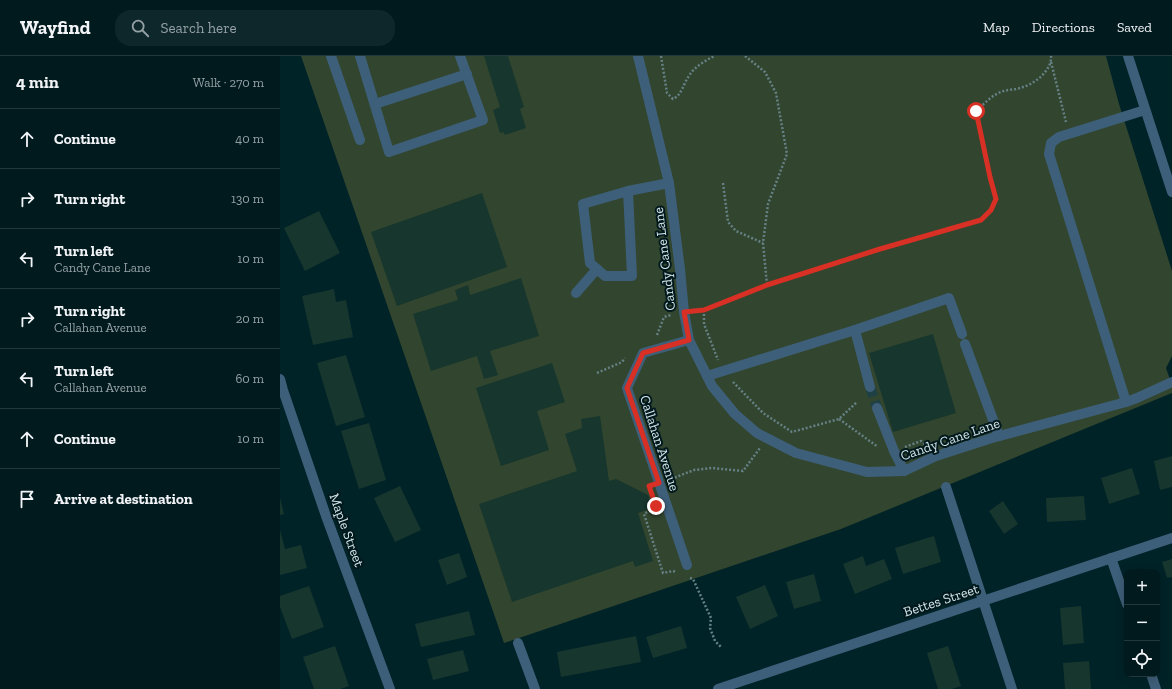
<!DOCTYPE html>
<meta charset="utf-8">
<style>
body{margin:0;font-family:"Zilla Slab",serif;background:#0e272b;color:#f1f3f6}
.controls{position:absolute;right:12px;bottom:12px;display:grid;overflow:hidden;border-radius:8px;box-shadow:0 2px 10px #0003}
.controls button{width:36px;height:36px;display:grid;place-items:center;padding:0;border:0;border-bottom:1px solid #22383c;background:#001a1e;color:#f1f3f6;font:20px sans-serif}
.stop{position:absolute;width:12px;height:12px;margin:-9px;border:3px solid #d93025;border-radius:50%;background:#fff}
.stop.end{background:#d93025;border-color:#fff;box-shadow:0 1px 4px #0008}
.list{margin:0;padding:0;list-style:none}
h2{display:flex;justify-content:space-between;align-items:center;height:52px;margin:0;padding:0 16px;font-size:17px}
h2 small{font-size:13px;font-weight:400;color:#95a1a4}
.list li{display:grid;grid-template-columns:26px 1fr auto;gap:12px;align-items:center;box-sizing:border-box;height:60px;padding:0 16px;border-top:1px solid #22383c}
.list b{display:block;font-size:15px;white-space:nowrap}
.list p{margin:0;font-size:13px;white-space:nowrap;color:#95a1a4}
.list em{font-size:13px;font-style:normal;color:#95a1a4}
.icon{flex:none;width:22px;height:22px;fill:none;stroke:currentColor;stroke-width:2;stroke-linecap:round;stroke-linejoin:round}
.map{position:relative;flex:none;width:892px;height:633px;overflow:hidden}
header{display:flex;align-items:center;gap:24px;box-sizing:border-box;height:56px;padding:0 20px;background:#001a1e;border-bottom:1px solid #22383c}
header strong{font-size:19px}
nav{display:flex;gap:22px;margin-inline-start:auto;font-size:14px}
.search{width:280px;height:36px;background:#0e272b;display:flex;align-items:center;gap:10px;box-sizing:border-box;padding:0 14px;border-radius:16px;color:#95a1a4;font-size:15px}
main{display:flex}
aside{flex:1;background:#001a1e}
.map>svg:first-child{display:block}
.green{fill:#32452e}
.building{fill:#17362e}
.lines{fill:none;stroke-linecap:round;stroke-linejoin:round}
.minor-tunnel{stroke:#1f4045;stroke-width:10;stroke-dasharray:10 5;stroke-linecap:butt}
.path{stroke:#668185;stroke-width:2.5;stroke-dasharray:2 2;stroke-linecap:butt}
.minor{stroke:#3e5f79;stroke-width:10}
.route{stroke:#d93025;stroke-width:5}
.labels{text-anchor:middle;stroke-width:4;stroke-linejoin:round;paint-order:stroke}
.street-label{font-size:14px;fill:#d1e4e7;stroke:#01191d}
</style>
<header>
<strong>Wayfind</strong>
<div class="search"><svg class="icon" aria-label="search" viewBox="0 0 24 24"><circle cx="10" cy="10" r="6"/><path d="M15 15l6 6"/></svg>Search here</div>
<nav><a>Map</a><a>Directions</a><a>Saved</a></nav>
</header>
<main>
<aside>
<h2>4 min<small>Walk · 270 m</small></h2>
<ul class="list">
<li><svg class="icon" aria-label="ahead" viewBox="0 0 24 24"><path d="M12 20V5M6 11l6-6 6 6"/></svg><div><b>Continue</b></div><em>40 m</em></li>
<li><svg class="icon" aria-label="right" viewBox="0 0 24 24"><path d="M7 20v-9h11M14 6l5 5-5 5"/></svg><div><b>Turn right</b></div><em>130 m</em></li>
<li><svg class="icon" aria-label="left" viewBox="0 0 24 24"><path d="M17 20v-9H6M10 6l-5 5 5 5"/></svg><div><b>Turn left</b><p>Candy Cane Lane</p></div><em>10 m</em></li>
<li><svg class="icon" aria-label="right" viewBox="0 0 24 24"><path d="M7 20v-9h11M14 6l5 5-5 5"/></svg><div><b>Turn right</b><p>Callahan Avenue</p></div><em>20 m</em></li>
<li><svg class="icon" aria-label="left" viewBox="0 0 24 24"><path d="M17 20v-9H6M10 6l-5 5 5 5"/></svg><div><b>Turn left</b><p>Callahan Avenue</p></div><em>60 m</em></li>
<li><svg class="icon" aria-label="ahead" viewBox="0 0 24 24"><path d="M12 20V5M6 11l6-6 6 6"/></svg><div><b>Continue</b></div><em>10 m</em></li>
<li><svg class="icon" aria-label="arrive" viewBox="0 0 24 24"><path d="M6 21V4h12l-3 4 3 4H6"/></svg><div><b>Arrive at destination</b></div></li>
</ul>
</aside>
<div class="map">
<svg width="892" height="633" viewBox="0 0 892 633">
<rect width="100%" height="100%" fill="#002328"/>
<polygon class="green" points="21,0 826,0 839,48 892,215 892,300 886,312 892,329 892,337 561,473 224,587"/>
<g class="building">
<polygon points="204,0 228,0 244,51 240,53 246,72 225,79 223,76 220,77 213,54 220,51"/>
<polygon points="202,137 227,211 117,250 91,176"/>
<polygon points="39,155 60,197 25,215 4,172"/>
<polygon points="241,222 259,280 210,295 218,319 204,323 197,300 151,315 133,258 178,244 175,234 188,229 190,239"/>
<polygon points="54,233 56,246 66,244 73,281 33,289 22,240"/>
<polygon points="653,278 676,357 613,376 589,297"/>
<polygon points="66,299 85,361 56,370 37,307"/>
<polygon points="272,307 285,346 257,355 269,394 221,410 196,332"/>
<polygon points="320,360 329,425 336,423 368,439 372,452 358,457 373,505 355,511 353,505 232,546 199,448 297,415 285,378 302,372 301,363"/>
<polygon points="89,367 106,424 79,433 61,375"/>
<polygon points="892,400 892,431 880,434 874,405"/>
<polygon points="852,412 860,438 829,448 821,422"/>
<polygon points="120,430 141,474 115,486 94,442"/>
<polygon points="804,440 806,464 767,466 766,442"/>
<polygon points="0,442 4,458 0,459"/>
<polygon points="723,445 738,468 724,478 709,455"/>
<polygon points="0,474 5,493 21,489 27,512 0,519"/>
<polygon points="654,480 661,506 623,518 615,492"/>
<polygon points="179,497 187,521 167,529 158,504"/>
<polygon points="583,500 586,510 604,503 612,523 575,538 563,508"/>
<polygon points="892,503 892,521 887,522 882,506"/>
<polygon points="534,518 541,545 514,553 506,526"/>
<polygon points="485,529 498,560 470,573 456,541"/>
<polygon points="29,530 44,571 12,583 0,551 0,540"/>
<polygon points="801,550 804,587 783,589 780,552"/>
<polygon points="189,555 195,579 141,591 135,568"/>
<polygon points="401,570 407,592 373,602 366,581"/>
<polygon points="356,580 361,606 281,621 277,596"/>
<polygon points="55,590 69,630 60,633 34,633 23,601"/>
<polygon points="668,590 681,630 672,633 658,633 647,597"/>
<polygon points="183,594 189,615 153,624 147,603"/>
<polygon points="809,605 811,633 785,633 783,607"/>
</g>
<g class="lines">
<polyline class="minor-tunnel" points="590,331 597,352"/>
<g class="path">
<path d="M381 0 387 37 393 43C402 39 403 28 409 20 414 11 425 5 434 0"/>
<polyline points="465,0 485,16 496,37 507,98 488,148 483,187 487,229"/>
<polyline points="771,6 786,66"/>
<polyline points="443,127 448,166 456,175 483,187"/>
<path d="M417 254H424L487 229 600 193 701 164 711 154 716 143 710 121 696 55C704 48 712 39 721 36 728 33 736 34 743 31 756 27 772 14 771 0"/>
<polyline points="424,254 424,268 438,304"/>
<polyline points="377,279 384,261 391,259"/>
<polyline points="317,317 342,306 345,302"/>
<polyline points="453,326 483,357 512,376 559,363 577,346"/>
<polyline points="559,363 598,391"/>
<polyline points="625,391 641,385 647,390"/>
<polyline points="391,423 414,414 432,412 463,415 480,392"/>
<polyline points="374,452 364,458 383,517 393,515 396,516"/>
<polyline points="410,522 413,523 431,562 430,572 435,585 442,592"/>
</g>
<g class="minor">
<polyline points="51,0 80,84"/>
<polyline points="80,0 109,96 203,64 180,0"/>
<polyline points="358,0 389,127 400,213 404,256 409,284 432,330 455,358 477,377 516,397 587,416 624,415 656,400 712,382 846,346 857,342 892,326"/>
<polyline points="848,0 892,136"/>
<polyline points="95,48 187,18"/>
<polyline points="348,135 352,220 325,220 310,207 303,148 348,135 389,127"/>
<polyline points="296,237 317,213"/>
<polyline points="575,274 590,331"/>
<polyline points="685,288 719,380"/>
<polyline points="427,320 575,274 669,242 682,278"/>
<polyline points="0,323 3,334 46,460 110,633"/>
<polyline points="846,346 769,98 771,87 779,81 865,54"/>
<polyline points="597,352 614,395 624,415"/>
<polyline points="666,431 732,633"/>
<polyline points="831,502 847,548"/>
<polyline points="407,509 347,332 363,297 409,284"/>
<polyline points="238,587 255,633"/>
<polyline points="871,618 876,633"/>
<polyline points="438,633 892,482"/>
</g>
</g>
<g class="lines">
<polyline class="route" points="376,450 369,430 379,427 347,332 363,297 409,284 404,256 424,254 487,229 600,193 701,164 711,154 716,143 710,121 696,55"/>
</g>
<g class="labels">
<g class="street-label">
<text transform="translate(384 203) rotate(-97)" y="5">Candy Cane Lane</text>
<text transform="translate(670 383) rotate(-19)" y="5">Candy Cane Lane</text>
<text transform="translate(380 387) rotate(72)" y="5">Callahan Avenue</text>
<text transform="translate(67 474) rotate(70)" y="5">Maple Street</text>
<text transform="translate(661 544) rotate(-18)" y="5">Bettes Street</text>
</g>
</g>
</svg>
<div class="controls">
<button>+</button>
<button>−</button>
<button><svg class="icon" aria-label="locate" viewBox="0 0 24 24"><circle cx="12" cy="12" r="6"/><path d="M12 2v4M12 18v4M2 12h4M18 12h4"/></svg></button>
</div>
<div class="stop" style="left:696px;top:55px"></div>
<div class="stop end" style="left:376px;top:450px"></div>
</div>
</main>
